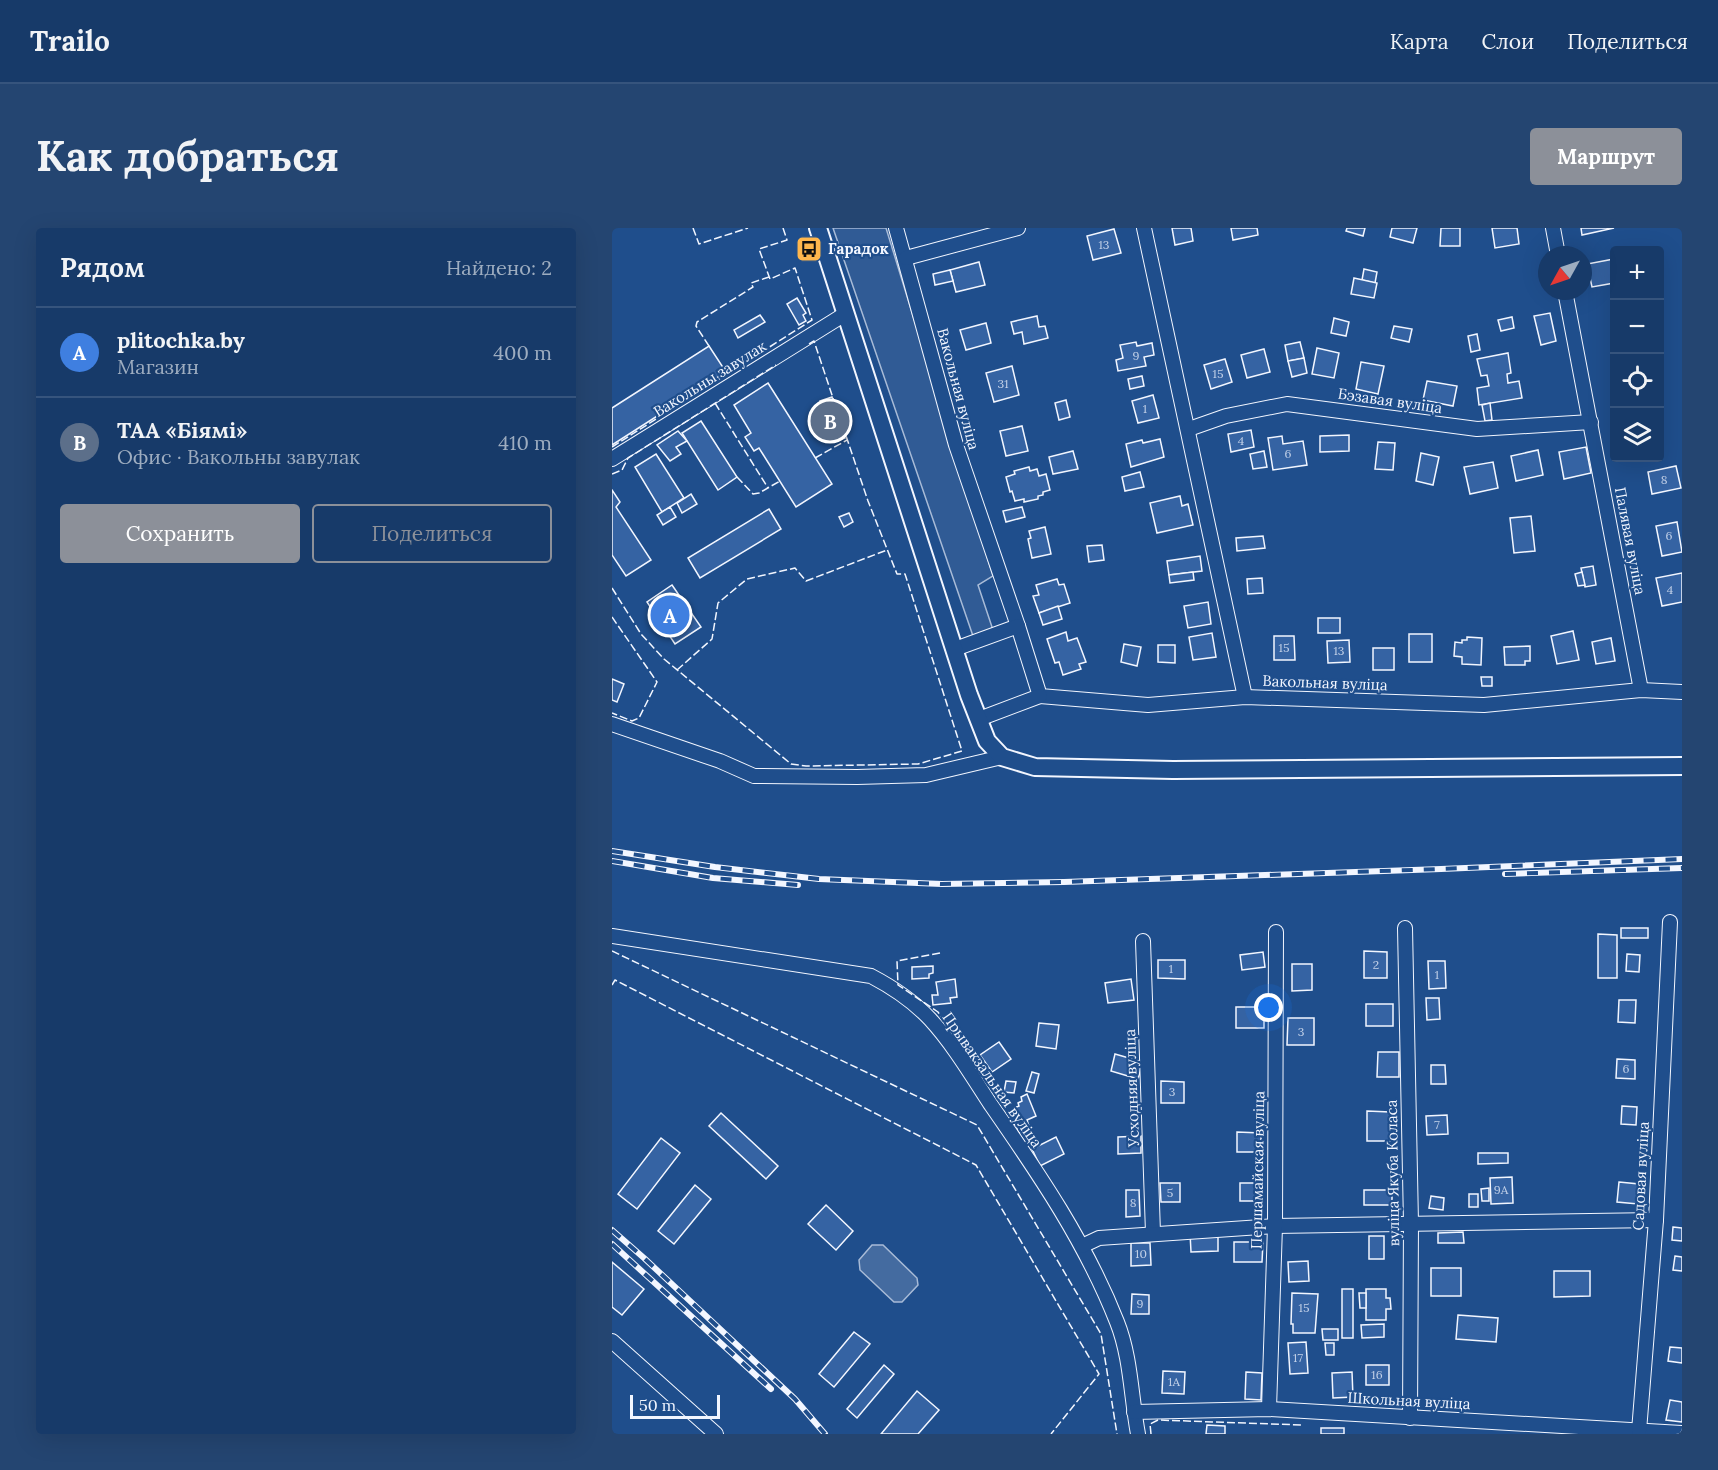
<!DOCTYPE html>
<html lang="ru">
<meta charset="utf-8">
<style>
body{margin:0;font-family:Lora,serif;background:#244571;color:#f1f3f6}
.controls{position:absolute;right:18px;top:18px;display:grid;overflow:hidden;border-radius:6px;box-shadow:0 6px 24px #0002}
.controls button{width:54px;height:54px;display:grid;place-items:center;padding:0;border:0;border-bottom:2px solid #36547d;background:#173a69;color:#f1f3f6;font:30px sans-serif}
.compass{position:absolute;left:926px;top:18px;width:54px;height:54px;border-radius:50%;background:#173a69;box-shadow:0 6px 24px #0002;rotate:230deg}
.scale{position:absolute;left:18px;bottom:15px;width:90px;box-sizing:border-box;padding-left:6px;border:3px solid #f2f6ff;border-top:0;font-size:16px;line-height:21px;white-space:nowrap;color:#f2f6ff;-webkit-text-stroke:4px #1f4e8c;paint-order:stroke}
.you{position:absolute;left:657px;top:780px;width:21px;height:21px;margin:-15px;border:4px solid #fff;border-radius:50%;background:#1a73e8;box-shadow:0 0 0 9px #1a73e833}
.badge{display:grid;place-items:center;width:39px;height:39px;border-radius:50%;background:#8c9099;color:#fff;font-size:20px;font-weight:700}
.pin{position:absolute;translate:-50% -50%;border:3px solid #fff;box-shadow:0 2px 6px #0006}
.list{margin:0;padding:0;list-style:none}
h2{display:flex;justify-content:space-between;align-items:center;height:78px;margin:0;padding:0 24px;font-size:26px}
h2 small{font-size:20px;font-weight:400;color:#9eadc0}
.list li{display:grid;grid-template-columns:39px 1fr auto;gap:18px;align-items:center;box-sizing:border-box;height:90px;padding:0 24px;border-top:2px solid #36547d}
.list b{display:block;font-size:22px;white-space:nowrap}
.list p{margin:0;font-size:20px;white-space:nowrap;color:#9eadc0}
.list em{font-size:20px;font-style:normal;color:#9eadc0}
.actions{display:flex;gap:12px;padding:18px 24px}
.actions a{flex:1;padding:14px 0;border:2px solid #8c9099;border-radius:6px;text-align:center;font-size:21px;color:#8c9099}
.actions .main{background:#8c9099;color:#fff}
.icon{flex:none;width:33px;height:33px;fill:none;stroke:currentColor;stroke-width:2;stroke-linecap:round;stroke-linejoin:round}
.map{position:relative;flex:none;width:1070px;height:1206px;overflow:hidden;border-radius:6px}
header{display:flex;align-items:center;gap:36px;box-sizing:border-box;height:84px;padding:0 30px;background:#173a69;border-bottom:2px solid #36547d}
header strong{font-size:28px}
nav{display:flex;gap:33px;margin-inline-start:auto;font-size:21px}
.intro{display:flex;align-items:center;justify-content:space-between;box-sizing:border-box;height:144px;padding:0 36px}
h1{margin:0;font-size:42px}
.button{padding:15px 27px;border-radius:6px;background:#8c9099;color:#fff;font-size:21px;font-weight:700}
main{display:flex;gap:36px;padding:0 36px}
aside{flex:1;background:#173a69;border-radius:6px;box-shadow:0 6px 24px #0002}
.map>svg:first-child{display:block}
.built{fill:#305b95;stroke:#a8bbd7;stroke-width:1.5}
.water{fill:#446ba0;stroke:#a8bbd7;stroke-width:1.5}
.building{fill:#3563a3;stroke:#f2f6ff;stroke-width:1.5}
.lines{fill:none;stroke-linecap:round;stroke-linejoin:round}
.minor-casing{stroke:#f2f6ff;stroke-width:16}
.major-casing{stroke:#f2f6ff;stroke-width:20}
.minor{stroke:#1f4e8c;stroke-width:14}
.major{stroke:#1f4e8c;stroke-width:16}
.rail-casing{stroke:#f2f6ff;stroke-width:6}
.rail{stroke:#1f4e8c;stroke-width:4;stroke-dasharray:11;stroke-linecap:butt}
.fence{stroke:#f2f6ff;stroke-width:1.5;stroke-dasharray:8 3;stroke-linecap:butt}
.labels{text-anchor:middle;stroke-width:4.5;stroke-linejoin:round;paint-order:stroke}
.number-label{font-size:12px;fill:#c3d1e8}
.poi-label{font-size:15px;font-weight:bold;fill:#f2f6ff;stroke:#1f4e8c;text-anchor:start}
.street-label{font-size:15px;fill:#f2f6ff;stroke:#1f4e8c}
</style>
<header>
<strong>Trailo</strong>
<nav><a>Карта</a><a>Слои</a><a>Поделиться</a></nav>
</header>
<div class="intro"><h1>Как добраться</h1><a class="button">Маршрут</a></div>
<main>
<aside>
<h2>Рядом<small>Найдено: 2</small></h2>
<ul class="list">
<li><span class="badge" style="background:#3f7fe0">A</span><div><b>plitochka.by</b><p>Магазин</p></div><em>400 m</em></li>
<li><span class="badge" style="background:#5c6f8a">B</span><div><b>ТАА «Біямі»</b><p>Офис · Вакольны завулак</p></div><em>410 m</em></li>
</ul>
<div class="actions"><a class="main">Сохранить</a><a>Поделиться</a></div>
</aside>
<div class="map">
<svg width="1070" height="1206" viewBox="0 0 1070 1206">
<rect width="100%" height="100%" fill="#1f4e8c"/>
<polygon class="built" points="221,0 274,0 381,348 366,357 381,402 361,408"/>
<polygon class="water" points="260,1017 271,1017 305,1050 306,1057 290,1074 282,1074 248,1042 247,1032"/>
<g class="building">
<polygon points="560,0 579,0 581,13 563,17"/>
<polygon points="619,0 645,0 646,7 621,12"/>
<polygon points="735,0 753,0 751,8 734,3"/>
<polygon points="780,0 805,0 801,15 778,9"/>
<polygon points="829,0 848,0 848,18 828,18"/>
<polygon points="880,0 905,0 907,16 883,20"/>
<polygon points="969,0 1002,0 970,7"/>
<polygon points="502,1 509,25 481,32 475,8"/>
<polygon points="1002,31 1002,55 980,59 975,36"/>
<polygon points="367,34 373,57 344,64 338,42"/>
<polygon points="752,41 765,44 763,55 750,52"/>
<polygon points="338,42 341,53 323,57 321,46"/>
<polygon points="742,50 765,55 762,70 739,66"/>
<polygon points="185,70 194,85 191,87 194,93 187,97 175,76"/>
<polygon points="938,85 944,113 929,117 922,88"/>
<polygon points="148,87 153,94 126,110 122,102"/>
<polygon points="425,88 427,99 433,98 436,110 412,116 410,104 402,106 399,94"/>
<polygon points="900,89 902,100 889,103 886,92"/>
<polygon points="722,90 737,94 734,108 719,105"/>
<polygon points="374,95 379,115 354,122 348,102"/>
<polygon points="782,98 800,101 797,114 779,110"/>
<polygon points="865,106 868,122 859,124 856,108"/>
<polygon points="524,114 525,118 540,115 542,127 532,129 534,138 506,143 504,132 511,130 508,117"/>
<polygon points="688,114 692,130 676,133 673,117"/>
<polygon points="97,118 114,144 0,217 0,180"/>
<polygon points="705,120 727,125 722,150 700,146"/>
<polygon points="652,121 658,144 635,150 629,127"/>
<polygon points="896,125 899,145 895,146 896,155 907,153 910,170 867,177 865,160 877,158 875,147 869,148 865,131"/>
<polygon points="692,130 695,145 680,149 676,133"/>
<polygon points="613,131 620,154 599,161 592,137"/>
<polygon points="749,134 772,138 766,166 744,161"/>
<polygon points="400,138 407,167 382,174 374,145"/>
<polygon points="530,148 532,158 518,161 516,151"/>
<polygon points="815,153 845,158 841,178 811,172"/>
<polygon points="156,155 220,256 184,279 147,220 142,223 133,209 139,205 122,177"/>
<polygon points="541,167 547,190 526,195 520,173"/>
<polygon points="220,169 233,210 222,214 208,173"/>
<polygon points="454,172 458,189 447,192 443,175"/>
<polygon points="878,175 880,192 873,193 870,177"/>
<polygon points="89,193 125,249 106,262 70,205"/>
<polygon points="410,198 416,223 394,228 388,203"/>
<polygon points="639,202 642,219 619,224 616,206"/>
<polygon points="66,203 75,213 64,219 69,226 58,233 45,217"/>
<polygon points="737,207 737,223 708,224 708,208"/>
<polygon points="670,208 671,216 691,213 695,237 661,242 656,210"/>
<polygon points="548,211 552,229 519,239 514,216 530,212 531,215"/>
<polygon points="766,214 783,215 781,242 763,241"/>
<polygon points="974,219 979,245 952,251 947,224"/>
<polygon points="926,222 931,247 904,253 899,228"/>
<polygon points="461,223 466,241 441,246 437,229"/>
<polygon points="652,223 655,239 641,241 638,226"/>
<polygon points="809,225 827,229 821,257 804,253"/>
<polygon points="44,226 72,270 50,284 23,239"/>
<polygon points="881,234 886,260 858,266 852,239"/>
<polygon points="1064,238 1069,260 1040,266 1036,244"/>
<polygon points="417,239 418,243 425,241 427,248 434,246 438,262 431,264 431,267 426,268 426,271 412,274 412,271 403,273 400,263 398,264 394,249 403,246 402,243"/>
<polygon points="528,244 532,259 513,263 510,249"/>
<polygon points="0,262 8,274 4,279 39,332 14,348 0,327"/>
<polygon points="79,266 85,276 70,285 65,275"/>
<polygon points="568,268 570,278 576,276 581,297 545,305 538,275"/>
<polygon points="58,279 64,289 51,297 45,287"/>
<polygon points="410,279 413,289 394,294 391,283"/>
<polygon points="157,281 169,301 88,350 76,330"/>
<polygon points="237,285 241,294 232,299 227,289"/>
<polygon points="919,288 923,323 902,325 898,290"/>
<polygon points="1065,294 1070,324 1050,328 1044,298"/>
<polygon points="433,299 439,326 420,330 416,311 419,310 417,303"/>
<polygon points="651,308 653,320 625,323 624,310"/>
<polygon points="490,317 492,332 477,334 475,318"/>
<polygon points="588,328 590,343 557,347 555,333"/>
<polygon points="981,338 984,357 973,359 969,340"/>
<polygon points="581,344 582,352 558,355 557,347"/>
<polygon points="970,344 973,357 966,358 963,346"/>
<polygon points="1070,345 1070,374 1050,378 1044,350"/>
<polygon points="650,350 651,365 636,366 635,351"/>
<polygon points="445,351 447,357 452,356 458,375 427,385 421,368 427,367 424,357"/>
<polygon points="60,357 89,399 63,416 35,374"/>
<polygon points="596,374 599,396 576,400 572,378"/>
<polygon points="446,378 450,391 431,397 427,385"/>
<rect x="706" y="390" width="22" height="15"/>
<polygon points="961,403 967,432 945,436 939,408"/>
<polygon points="454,404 456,413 465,410 474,434 467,436 469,441 451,447 447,434 443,435 435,411"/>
<polygon points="600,405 604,429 581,432 577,409"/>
<rect x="797" y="406" width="23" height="28"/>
<polygon points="662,408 682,408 683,432 662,432"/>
<polygon points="855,409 870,410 869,437 850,436 850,429 842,428 843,414 850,415 850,412 855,412"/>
<polygon points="999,410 1003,433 984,436 980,414"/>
<polygon points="737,412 738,434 716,435 715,413"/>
<polygon points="512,416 529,419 525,438 509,434"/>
<polygon points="546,417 563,417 563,435 546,434"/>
<polygon points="918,418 918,433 913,433 913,437 893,437 892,419"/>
<rect x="761" y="420" width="21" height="22"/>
<polygon points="869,449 880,449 880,458 870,458"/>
<polygon points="0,451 12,456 5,474 0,472"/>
<rect x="1009" y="700" width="27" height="10"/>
<polygon points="986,706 1005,707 1005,750 986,750"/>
<polygon points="752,723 775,724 775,750 752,750"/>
<polygon points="651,724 653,739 630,742 628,727"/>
<polygon points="1015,726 1028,727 1027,744 1014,743"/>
<polygon points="546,732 573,732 573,751 546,750"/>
<polygon points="816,733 833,733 834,760 817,761"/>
<polygon points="680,736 700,736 700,762 680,763"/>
<polygon points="321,738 321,745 317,746 317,750 300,751 300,739"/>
<polygon points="343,751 345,769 338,770 339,775 321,777 320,767 326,767 324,754"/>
<polygon points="519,751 522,772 496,775 493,755"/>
<polygon points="814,770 827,770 828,791 815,792"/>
<polygon points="1007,772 1024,772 1023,795 1006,794"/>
<rect x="754" y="776" width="27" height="22"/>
<rect x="624" y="779" width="28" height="21"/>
<polygon points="676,790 702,790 702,817 675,817"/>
<polygon points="427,795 447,797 444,821 424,818"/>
<polygon points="387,814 399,831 380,844 368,827"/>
<polygon points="766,824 787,824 787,849 765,849"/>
<polygon points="503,826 531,834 526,851 499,843"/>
<polygon points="1005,831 1023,832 1023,851 1004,850"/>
<polygon points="819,837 833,837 834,856 819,856"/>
<polygon points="420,844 427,846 422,865 414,863"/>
<polygon points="394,853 404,854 402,865 392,864"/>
<polygon points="549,853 572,854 572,875 549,875"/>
<polygon points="415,866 424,888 415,892 418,901 407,905 403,896 401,897 398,890 405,887 402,880 407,878 406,875 410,873 409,869"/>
<polygon points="1010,878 1025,879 1024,897 1009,896"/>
<polygon points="755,883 778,884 778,913 755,913"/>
<polygon points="109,885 166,938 154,951 97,898"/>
<polygon points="835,887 836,906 815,907 814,888"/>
<polygon points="625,904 649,905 649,924 625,924"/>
<polygon points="529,908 529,925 506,926 506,909"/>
<polygon points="444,909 452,926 428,938 420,921"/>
<polygon points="49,910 68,925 25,981 6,966"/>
<polygon points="866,925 896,925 896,935 866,936"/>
<polygon points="900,949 901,975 879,976 878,950"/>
<polygon points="1007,954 1027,956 1026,976 1005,974"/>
<polygon points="548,955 568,955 568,974 549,974"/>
<rect x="628" y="955" width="22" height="18"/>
<polygon points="83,957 99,971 62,1016 46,1003"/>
<polygon points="877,960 877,973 870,973 869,961"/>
<polygon points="514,962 527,962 528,988 514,989"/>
<rect x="752" y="962" width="28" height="15"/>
<rect x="857" y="966" width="9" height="13"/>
<polygon points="819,968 832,970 831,982 817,980"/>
<polygon points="214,977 241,1003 224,1022 196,996"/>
<polygon points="1061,999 1070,1000 1070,1013 1060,1012"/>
<polygon points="851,1004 852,1015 826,1015 826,1005"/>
<polygon points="578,1005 606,1005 606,1023 579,1024"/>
<rect x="757" y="1008" width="15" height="23"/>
<polygon points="622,1014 651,1014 650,1034 622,1034"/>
<polygon points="519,1015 538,1015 539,1037 519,1038"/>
<polygon points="1063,1028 1070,1029 1070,1043 1061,1042"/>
<polygon points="696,1033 697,1053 677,1054 676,1034"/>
<polygon points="0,1034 32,1061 10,1087 0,1079"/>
<rect x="819" y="1040" width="30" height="28"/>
<polygon points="942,1043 978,1043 978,1068 942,1069"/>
<rect x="730" y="1061" width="11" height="49"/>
<polygon points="754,1061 774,1061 774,1070 778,1070 779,1081 774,1081 774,1092 754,1092"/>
<polygon points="680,1065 706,1066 703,1105 681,1105 681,1096 679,1096"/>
<polygon points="747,1065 754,1065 754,1080 748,1080"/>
<polygon points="520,1066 537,1067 537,1086 519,1086"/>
<polygon points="846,1087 886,1090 884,1114 844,1111"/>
<polygon points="772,1096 772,1109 750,1110 749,1097"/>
<polygon points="710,1101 726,1101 726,1112 711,1112"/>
<polygon points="242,1104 258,1116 222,1159 207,1146"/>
<polygon points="694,1114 696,1145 678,1146 676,1115"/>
<polygon points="713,1115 722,1115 722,1127 714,1127"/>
<polygon points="1058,1119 1070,1120 1070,1135 1056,1133"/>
<polygon points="272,1137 282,1146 245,1190 235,1181"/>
<rect x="754" y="1137" width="23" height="20"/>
<polygon points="551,1143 573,1144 572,1166 550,1165"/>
<polygon points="634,1144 650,1145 649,1172 633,1171"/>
<polygon points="740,1144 741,1169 721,1170 720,1145"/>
<polygon points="305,1163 327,1182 306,1206 269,1206"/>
<polygon points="1058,1172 1070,1174 1070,1194 1054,1192"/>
<polygon points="595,1197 613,1198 613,1206 594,1206"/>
<rect x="709" y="1200" width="23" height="6"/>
</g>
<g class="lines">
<g class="minor-casing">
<g id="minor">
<polyline points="284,0 344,217 406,398 428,468 536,477 633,469 872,477 1029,462 1070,464"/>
<polyline points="532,0 633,469"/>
<polyline points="941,0 946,27"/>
<polyline points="294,30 406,0"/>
<polyline points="953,63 1029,462"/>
<polyline points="577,201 614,188 675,176 865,201 979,194"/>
<polyline points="0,231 233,86"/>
<polyline points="343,421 406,398"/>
<polyline points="367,491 428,468"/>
<polyline points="0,496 108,533 142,548 245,549 314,547 390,529"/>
<polyline points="793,700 799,995 798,1190"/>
<path d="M0 708 259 748C280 759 301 773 318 791 341 816 360 848 379 877 427 946 474 1015 505 1094 519 1129 519 1169 526 1206"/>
<polyline points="531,713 541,1005"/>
<polyline points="470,1018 487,1010 663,998 1044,992"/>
<polyline points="0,1113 104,1206"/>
<polyline points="657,1181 663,998 664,704"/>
<polyline points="522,1184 657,1181 1070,1205"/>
<polyline points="1027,1203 1044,992 1058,694"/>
</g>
</g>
<g class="major-casing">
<polyline id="major" points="206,0 357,467 375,513 390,529 423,539 561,542 1070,538"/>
</g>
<use href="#minor" class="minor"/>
<use href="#major" class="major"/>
<g class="rail-casing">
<g id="rail">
<polyline points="0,623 103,639 207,651 330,656 452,654 829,641 1070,631"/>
<polyline points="0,633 101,650 186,657"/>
<polyline points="893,646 1070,640"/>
<polyline points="0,1002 32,1030 183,1171 213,1206"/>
<polyline points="0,1016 159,1161"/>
</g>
</g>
<use href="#rail" class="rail"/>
<g class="fence">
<polyline points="81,0 87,16 136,0"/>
<polyline points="197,116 202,113 222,173"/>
<polyline points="97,118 84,98 85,94 141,59 139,55 157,49"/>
<polyline points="103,175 156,260"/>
<polyline points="0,219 200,92 183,40 158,51 147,21 175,12 171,0"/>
<polyline points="203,230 235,212"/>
<polyline points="0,246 10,242 16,230 164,137"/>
<polyline points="125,249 141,266 147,265 168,253"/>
<polyline points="0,360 29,406 52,431 179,536 194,538 306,536 350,523 293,346 285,346 256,273 231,199"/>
<polyline points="0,389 45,454 27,490 20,493 0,485"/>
<polyline points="65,442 100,411 106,375 135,351 183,340 194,353 275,322"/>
<polyline points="0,723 365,897 489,1106 505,1206"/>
<polyline points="328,725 285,733 286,757 326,784 340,806"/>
<polyline points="0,757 3,752 364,937 487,1146 439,1206"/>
<polyline points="539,1206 538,1196 546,1192 689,1197"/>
</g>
</g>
<defs>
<g id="bus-square" transform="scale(1.35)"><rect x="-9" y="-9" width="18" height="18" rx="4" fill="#ffb74d" stroke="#1f4e8c"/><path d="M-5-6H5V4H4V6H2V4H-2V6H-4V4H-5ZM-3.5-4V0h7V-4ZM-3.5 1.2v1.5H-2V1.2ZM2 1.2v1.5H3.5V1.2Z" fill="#111"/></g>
</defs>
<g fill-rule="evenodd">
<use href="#bus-square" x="197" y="21"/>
</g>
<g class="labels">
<g class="number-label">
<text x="492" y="21">13</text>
<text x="524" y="132">9</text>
<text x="606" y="150">15</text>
<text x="391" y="160">31</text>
<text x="533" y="185">1</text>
<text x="629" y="217">4</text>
<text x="676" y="230">6</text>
<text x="1052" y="256">8</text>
<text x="1057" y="312">6</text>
<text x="1058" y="366">4</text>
<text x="672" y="424">15</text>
<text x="727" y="427">13</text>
<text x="764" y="741">2</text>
<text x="559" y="745">1</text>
<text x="825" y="751">1</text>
<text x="689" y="808">3</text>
<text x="1014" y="845">6</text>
<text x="560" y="868">3</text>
<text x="825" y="901">7</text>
<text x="889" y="966">9А</text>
<text x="558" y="969">5</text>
<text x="521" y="979">8</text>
<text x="529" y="1030">10</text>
<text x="528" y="1080">9</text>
<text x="692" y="1084">15</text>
<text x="686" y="1134">17</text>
<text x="765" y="1151">16</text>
<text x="562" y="1158">1А</text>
</g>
<g class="poi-label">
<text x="216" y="26">Гарадок</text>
</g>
<g class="street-label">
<text transform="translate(98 151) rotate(-32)" y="5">Вакольны завулак</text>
<text transform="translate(346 161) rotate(75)" y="5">Вакольная вуліца</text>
<text transform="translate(778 173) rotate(8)" y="5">Бэзавая вуліца</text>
<text transform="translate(1018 313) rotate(79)" y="5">Палявая вуліца</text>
<text transform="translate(713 455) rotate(2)" y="5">Вакольная вуліца</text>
<text transform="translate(380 852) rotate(55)" y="5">Прывакзальная вуліца</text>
<text transform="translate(520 860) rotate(-92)" y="5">Усходняя вуліца</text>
<text transform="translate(646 942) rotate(-89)" y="5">Першамайская вуліца</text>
<text transform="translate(781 945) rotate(-91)" y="5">вуліца Якуба Коласа</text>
<text transform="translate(1029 948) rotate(-87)" y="5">Садовая вуліца</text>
<text transform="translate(797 1173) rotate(3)" y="5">Школьная вуліца</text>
</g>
</g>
</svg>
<div class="controls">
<button>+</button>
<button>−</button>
<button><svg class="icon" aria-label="locate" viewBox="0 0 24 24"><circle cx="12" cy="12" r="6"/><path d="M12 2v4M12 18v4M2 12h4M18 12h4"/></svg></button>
<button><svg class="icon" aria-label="layers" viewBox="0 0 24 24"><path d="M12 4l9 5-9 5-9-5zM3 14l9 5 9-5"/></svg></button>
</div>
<svg class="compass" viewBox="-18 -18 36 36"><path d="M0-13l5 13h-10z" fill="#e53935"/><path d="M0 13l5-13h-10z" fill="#9eadc0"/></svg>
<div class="scale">50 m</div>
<div class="you"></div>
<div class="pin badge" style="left:58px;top:387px;background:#3f7fe0">A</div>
<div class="pin badge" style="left:218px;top:193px;background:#5c6f8a">B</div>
</div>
</main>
